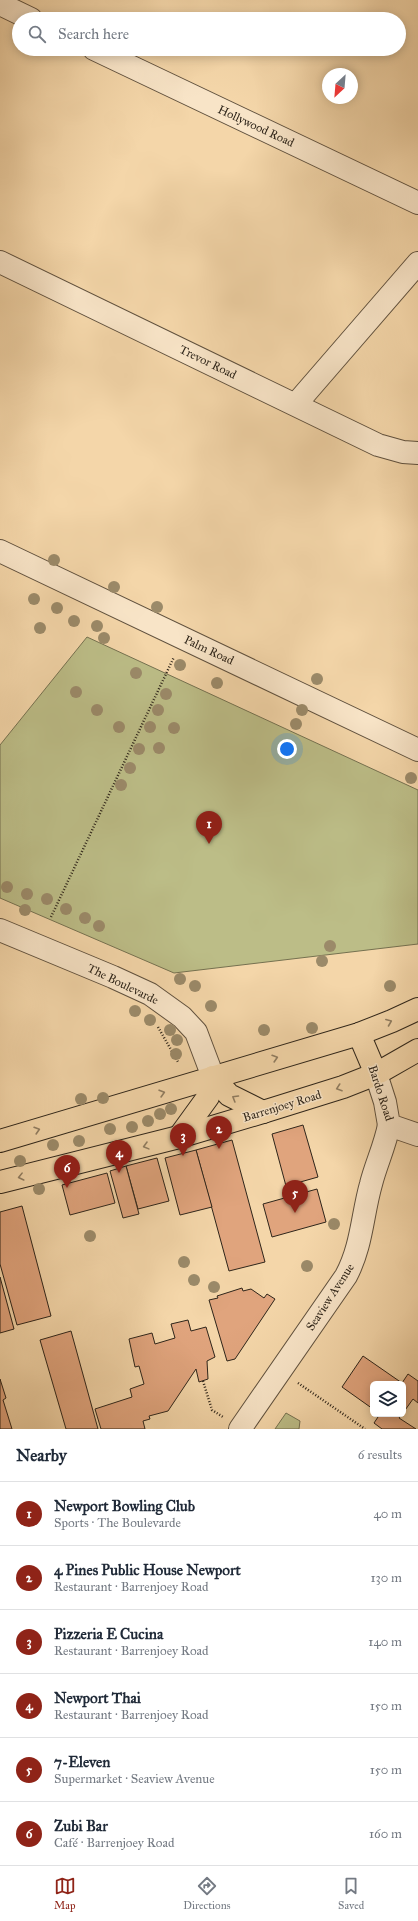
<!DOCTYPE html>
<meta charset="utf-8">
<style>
body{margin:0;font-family:"IM FELL Great Primer",serif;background:#f2f2f3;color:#1f2937}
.controls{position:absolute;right:12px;bottom:12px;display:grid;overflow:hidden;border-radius:6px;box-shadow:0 2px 10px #0003}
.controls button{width:36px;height:36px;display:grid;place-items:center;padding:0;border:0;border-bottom:1px solid #e0e1e3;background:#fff;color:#1f2937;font:20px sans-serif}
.compass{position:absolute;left:322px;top:68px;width:36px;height:36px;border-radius:50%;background:#fff;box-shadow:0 2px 10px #0003;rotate:206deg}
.you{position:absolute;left:287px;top:749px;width:14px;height:14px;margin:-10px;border:3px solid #fff;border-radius:50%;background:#1a73e8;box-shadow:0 0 0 6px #1a73e833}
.badge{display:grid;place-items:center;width:26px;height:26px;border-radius:50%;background:#8f2418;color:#fff;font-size:13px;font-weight:700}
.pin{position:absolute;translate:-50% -33px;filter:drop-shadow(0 1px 2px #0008)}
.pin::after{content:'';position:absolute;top:21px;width:14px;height:12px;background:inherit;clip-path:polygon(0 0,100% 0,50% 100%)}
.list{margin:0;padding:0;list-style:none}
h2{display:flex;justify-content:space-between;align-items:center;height:52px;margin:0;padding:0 16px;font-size:17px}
h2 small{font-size:13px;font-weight:400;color:#747a83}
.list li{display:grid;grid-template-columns:26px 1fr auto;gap:12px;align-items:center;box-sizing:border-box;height:64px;padding:0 16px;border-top:1px solid #e0e1e3}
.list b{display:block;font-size:15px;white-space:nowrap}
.list p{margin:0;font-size:13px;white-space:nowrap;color:#747a83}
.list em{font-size:13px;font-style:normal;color:#747a83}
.icon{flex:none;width:22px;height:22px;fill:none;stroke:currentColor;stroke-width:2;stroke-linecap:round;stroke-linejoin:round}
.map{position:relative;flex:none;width:418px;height:1429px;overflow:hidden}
.search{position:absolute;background:#fff;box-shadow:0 2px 10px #0003;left:12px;right:12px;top:12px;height:44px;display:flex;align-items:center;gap:10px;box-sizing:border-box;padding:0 14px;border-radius:22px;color:#747a83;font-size:15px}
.sheet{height:436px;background:#fff}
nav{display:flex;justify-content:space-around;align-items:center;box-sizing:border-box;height:56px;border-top:1px solid #e0e1e3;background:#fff;font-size:11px;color:#747a83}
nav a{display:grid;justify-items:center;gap:2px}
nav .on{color:#8f2418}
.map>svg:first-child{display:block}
.green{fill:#bcbd87;stroke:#757150}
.building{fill:#e0a47d;stroke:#2e251a}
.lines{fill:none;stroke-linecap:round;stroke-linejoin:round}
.minor-casing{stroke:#60513e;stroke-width:24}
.tertiary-casing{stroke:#60513e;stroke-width:24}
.primary-casing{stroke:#2e251a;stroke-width:24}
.path{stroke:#2e251a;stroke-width:2.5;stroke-dasharray:1 2;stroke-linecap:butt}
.minor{stroke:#f8e4c7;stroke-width:22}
.tertiary{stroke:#f8e4c7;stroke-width:22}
.primary{stroke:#f4d6a9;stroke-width:22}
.tree{fill:#9b8a69}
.oneway{stroke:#917e62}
.labels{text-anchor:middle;stroke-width:3;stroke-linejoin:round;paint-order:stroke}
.street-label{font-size:12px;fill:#2e251a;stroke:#f8e4c7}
</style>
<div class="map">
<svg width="418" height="1429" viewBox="0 0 418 1429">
<rect width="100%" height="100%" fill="#f4d6a9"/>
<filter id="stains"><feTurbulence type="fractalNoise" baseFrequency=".005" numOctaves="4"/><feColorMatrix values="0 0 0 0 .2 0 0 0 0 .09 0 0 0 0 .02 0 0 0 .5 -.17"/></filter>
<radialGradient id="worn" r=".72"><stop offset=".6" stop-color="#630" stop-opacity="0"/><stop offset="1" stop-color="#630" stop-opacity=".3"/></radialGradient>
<g class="green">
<polygon points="87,637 418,790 418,944 174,973 0,898 0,745"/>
<polygon points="286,1413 300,1421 299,1429 275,1429"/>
</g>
<g class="building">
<polygon points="303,1125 318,1177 286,1186 272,1134"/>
<polygon points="232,1140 265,1262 229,1271 196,1150"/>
<polygon points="196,1150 212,1207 180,1215 165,1158"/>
<polygon points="157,1158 169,1201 138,1209 126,1166"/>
<polygon points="126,1166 139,1214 123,1218 110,1171"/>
<polygon points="107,1173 115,1203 70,1215 62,1185"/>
<polygon points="317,1189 326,1222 272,1237 263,1204"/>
<polygon points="22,1206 51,1316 17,1325 0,1264 0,1212"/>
<polygon points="0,1277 14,1329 0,1333"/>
<polygon points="242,1288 243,1291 251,1289 264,1298 267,1294 275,1299 235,1359 227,1361 209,1300 218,1298 217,1296"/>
<polygon points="188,1320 191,1331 206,1327 215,1357 207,1361 208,1379 199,1382 196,1369 168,1411 149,1416 150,1419 143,1421 145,1429 101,1429 95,1409 132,1397 130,1389 144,1384 139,1366 135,1367 129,1339 152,1333 155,1344 175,1338 171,1324"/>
<polygon points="71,1331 98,1429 66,1429 40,1340"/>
<polygon points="363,1356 402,1383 408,1374 418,1381 418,1403 413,1399 403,1413 403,1384 373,1384 373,1409 342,1387"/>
<polygon points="0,1379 6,1398 3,1400 12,1429 0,1429"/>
<polygon points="380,1414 402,1414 399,1418 416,1429 382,1429 374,1423"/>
</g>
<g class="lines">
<g class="minor-casing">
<g id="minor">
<polyline points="0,4 31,19"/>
<polyline points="94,49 418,203"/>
<polyline points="0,262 378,445 403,452 418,453"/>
<polyline points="296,404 418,263"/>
<polyline points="0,551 418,750"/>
<polyline points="0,930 113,977 150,994 182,1017 196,1032 213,1077"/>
<path d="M240 1429 346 1276C362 1246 362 1216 371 1184 376 1164 385 1146 389 1125"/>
</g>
</g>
<g class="tertiary-casing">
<polyline id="tertiary" points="376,1074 385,1102 389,1125 418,1135"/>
</g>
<g class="primary-casing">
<g id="primary">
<polyline points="359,1034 376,1074"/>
<polyline points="213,1077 229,1095 263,1112"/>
<polyline points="179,1137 208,1097 213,1077"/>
<polyline points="0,1141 359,1034 392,1021 418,1009"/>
<polyline points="0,1182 179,1137 263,1112 343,1087 376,1074 418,1050"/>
</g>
</g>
<g class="path">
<polyline points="51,917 174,657"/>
<polyline points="158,1027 178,1062"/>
<polyline points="203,1381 212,1410 223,1417"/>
<polyline points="298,1383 365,1429"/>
</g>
<use href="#minor" class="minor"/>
<use href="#tertiary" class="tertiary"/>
<use href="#primary" class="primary"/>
</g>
<g class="tree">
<circle cx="54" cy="560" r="6"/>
<circle cx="114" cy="587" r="6"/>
<circle cx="34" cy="599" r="6"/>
<circle cx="157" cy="607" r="6"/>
<circle cx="57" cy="608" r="6"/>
<circle cx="74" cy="621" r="6"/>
<circle cx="97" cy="626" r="6"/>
<circle cx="40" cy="628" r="6"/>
<circle cx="104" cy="638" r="6"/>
<circle cx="180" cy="665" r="6"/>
<circle cx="136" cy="673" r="6"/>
<circle cx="317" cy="679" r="6"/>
<circle cx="217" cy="683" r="6"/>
<circle cx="76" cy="692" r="6"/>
<circle cx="166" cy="694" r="6"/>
<circle cx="97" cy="710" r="6"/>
<circle cx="158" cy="710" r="6"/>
<circle cx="302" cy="710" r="6"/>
<circle cx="296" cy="724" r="6"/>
<circle cx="119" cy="727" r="6"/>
<circle cx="150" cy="727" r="6"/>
<circle cx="174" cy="728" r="6"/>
<circle cx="159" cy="748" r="6"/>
<circle cx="139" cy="749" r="6"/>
<circle cx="130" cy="768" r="6"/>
<circle cx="411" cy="778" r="6"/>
<circle cx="121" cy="785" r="6"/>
<circle cx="7" cy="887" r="6"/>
<circle cx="27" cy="894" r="6"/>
<circle cx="47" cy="899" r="6"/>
<circle cx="66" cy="909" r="6"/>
<circle cx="25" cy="910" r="6"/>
<circle cx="85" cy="918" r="6"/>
<circle cx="99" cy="926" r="6"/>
<circle cx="330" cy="946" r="6"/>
<circle cx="322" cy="961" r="6"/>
<circle cx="180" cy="979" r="6"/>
<circle cx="195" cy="986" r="6"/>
<circle cx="390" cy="986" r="6"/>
<circle cx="211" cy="1006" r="6"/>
<circle cx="135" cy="1011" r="6"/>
<circle cx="150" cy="1020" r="6"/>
<circle cx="312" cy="1028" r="6"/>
<circle cx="170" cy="1030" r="6"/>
<circle cx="264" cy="1030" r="6"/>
<circle cx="177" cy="1040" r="6"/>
<circle cx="176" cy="1054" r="6"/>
<circle cx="103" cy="1098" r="6"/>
<circle cx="81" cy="1099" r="6"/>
<circle cx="171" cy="1109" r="6"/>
<circle cx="160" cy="1114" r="6"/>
<circle cx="148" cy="1121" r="6"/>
<circle cx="132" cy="1127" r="6"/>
<circle cx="110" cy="1129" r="6"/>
<circle cx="79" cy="1141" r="6"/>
<circle cx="53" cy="1145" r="6"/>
<circle cx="20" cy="1161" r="6"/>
<circle cx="39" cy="1189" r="6"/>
<circle cx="334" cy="1224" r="6"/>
<circle cx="90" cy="1236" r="6"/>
<circle cx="184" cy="1262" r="6"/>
<circle cx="307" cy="1266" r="6"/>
<circle cx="194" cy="1280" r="6"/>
<circle cx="214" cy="1287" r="6"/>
</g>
<defs><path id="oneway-chevron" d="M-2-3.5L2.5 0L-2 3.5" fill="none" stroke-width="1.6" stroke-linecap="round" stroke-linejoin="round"/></defs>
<g class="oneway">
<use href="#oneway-chevron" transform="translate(389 1022) rotate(-22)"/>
<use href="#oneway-chevron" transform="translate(275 1058) rotate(-17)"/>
<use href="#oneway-chevron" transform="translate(339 1088) rotate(161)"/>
<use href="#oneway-chevron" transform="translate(162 1093) rotate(-16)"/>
<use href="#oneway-chevron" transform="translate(235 1098) rotate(-149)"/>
<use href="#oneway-chevron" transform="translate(37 1130) rotate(-17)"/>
<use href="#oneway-chevron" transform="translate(146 1146) rotate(165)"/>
<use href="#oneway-chevron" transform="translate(21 1177) rotate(166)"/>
</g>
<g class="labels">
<g class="street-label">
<text transform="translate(256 126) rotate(25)" y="4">Hollywood Road</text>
<text transform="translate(208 362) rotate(26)" y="4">Trevor Road</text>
<text transform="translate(209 650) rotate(25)" y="4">Palm Road</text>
<text transform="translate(123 984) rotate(26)" y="4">The Boulevarde</text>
<text transform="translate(381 1093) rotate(72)" y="4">Bardo Road</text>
<text transform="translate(282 1106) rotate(-17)" y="4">Barrenjoey Road</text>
<text transform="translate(330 1297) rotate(-57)" y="4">Seaview Avenue</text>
</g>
</g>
<rect width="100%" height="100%" filter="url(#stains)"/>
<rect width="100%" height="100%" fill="url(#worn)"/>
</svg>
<div class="controls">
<button><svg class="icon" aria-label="layers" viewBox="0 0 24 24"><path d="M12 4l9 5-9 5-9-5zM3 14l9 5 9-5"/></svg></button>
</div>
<svg class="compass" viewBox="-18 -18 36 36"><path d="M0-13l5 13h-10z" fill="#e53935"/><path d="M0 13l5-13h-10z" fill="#747a83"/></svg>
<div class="you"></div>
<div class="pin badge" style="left:209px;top:844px">1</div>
<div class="pin badge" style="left:219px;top:1149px">2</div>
<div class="pin badge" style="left:183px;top:1156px">3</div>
<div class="pin badge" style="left:119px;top:1173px">4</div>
<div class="pin badge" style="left:295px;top:1213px">5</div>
<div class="pin badge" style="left:67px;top:1188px">6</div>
<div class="search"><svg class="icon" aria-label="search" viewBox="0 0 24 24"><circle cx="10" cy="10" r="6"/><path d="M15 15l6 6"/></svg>Search here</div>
</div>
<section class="sheet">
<h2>Nearby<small>6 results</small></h2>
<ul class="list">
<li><span class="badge">1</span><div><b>Newport Bowling Club</b><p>Sports · The Boulevarde</p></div><em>40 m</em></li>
<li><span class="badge">2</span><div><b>4 Pines Public House Newport</b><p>Restaurant · Barrenjoey Road</p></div><em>130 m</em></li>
<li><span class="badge">3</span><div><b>Pizzeria E Cucina</b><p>Restaurant · Barrenjoey Road</p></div><em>140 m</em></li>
<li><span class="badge">4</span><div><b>Newport Thai</b><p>Restaurant · Barrenjoey Road</p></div><em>150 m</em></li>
<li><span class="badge">5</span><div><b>7-Eleven</b><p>Supermarket · Seaview Avenue</p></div><em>150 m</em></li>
<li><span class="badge">6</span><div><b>Zubi Bar</b><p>Café · Barrenjoey Road</p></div><em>160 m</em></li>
</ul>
</section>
<nav>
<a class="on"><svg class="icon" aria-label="map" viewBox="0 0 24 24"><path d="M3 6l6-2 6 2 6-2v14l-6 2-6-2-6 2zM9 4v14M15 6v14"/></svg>Map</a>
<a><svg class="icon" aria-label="directions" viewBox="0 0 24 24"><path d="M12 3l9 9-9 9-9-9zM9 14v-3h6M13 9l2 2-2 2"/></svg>Directions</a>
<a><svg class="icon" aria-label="saved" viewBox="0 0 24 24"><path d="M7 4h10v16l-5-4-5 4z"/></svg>Saved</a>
</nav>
